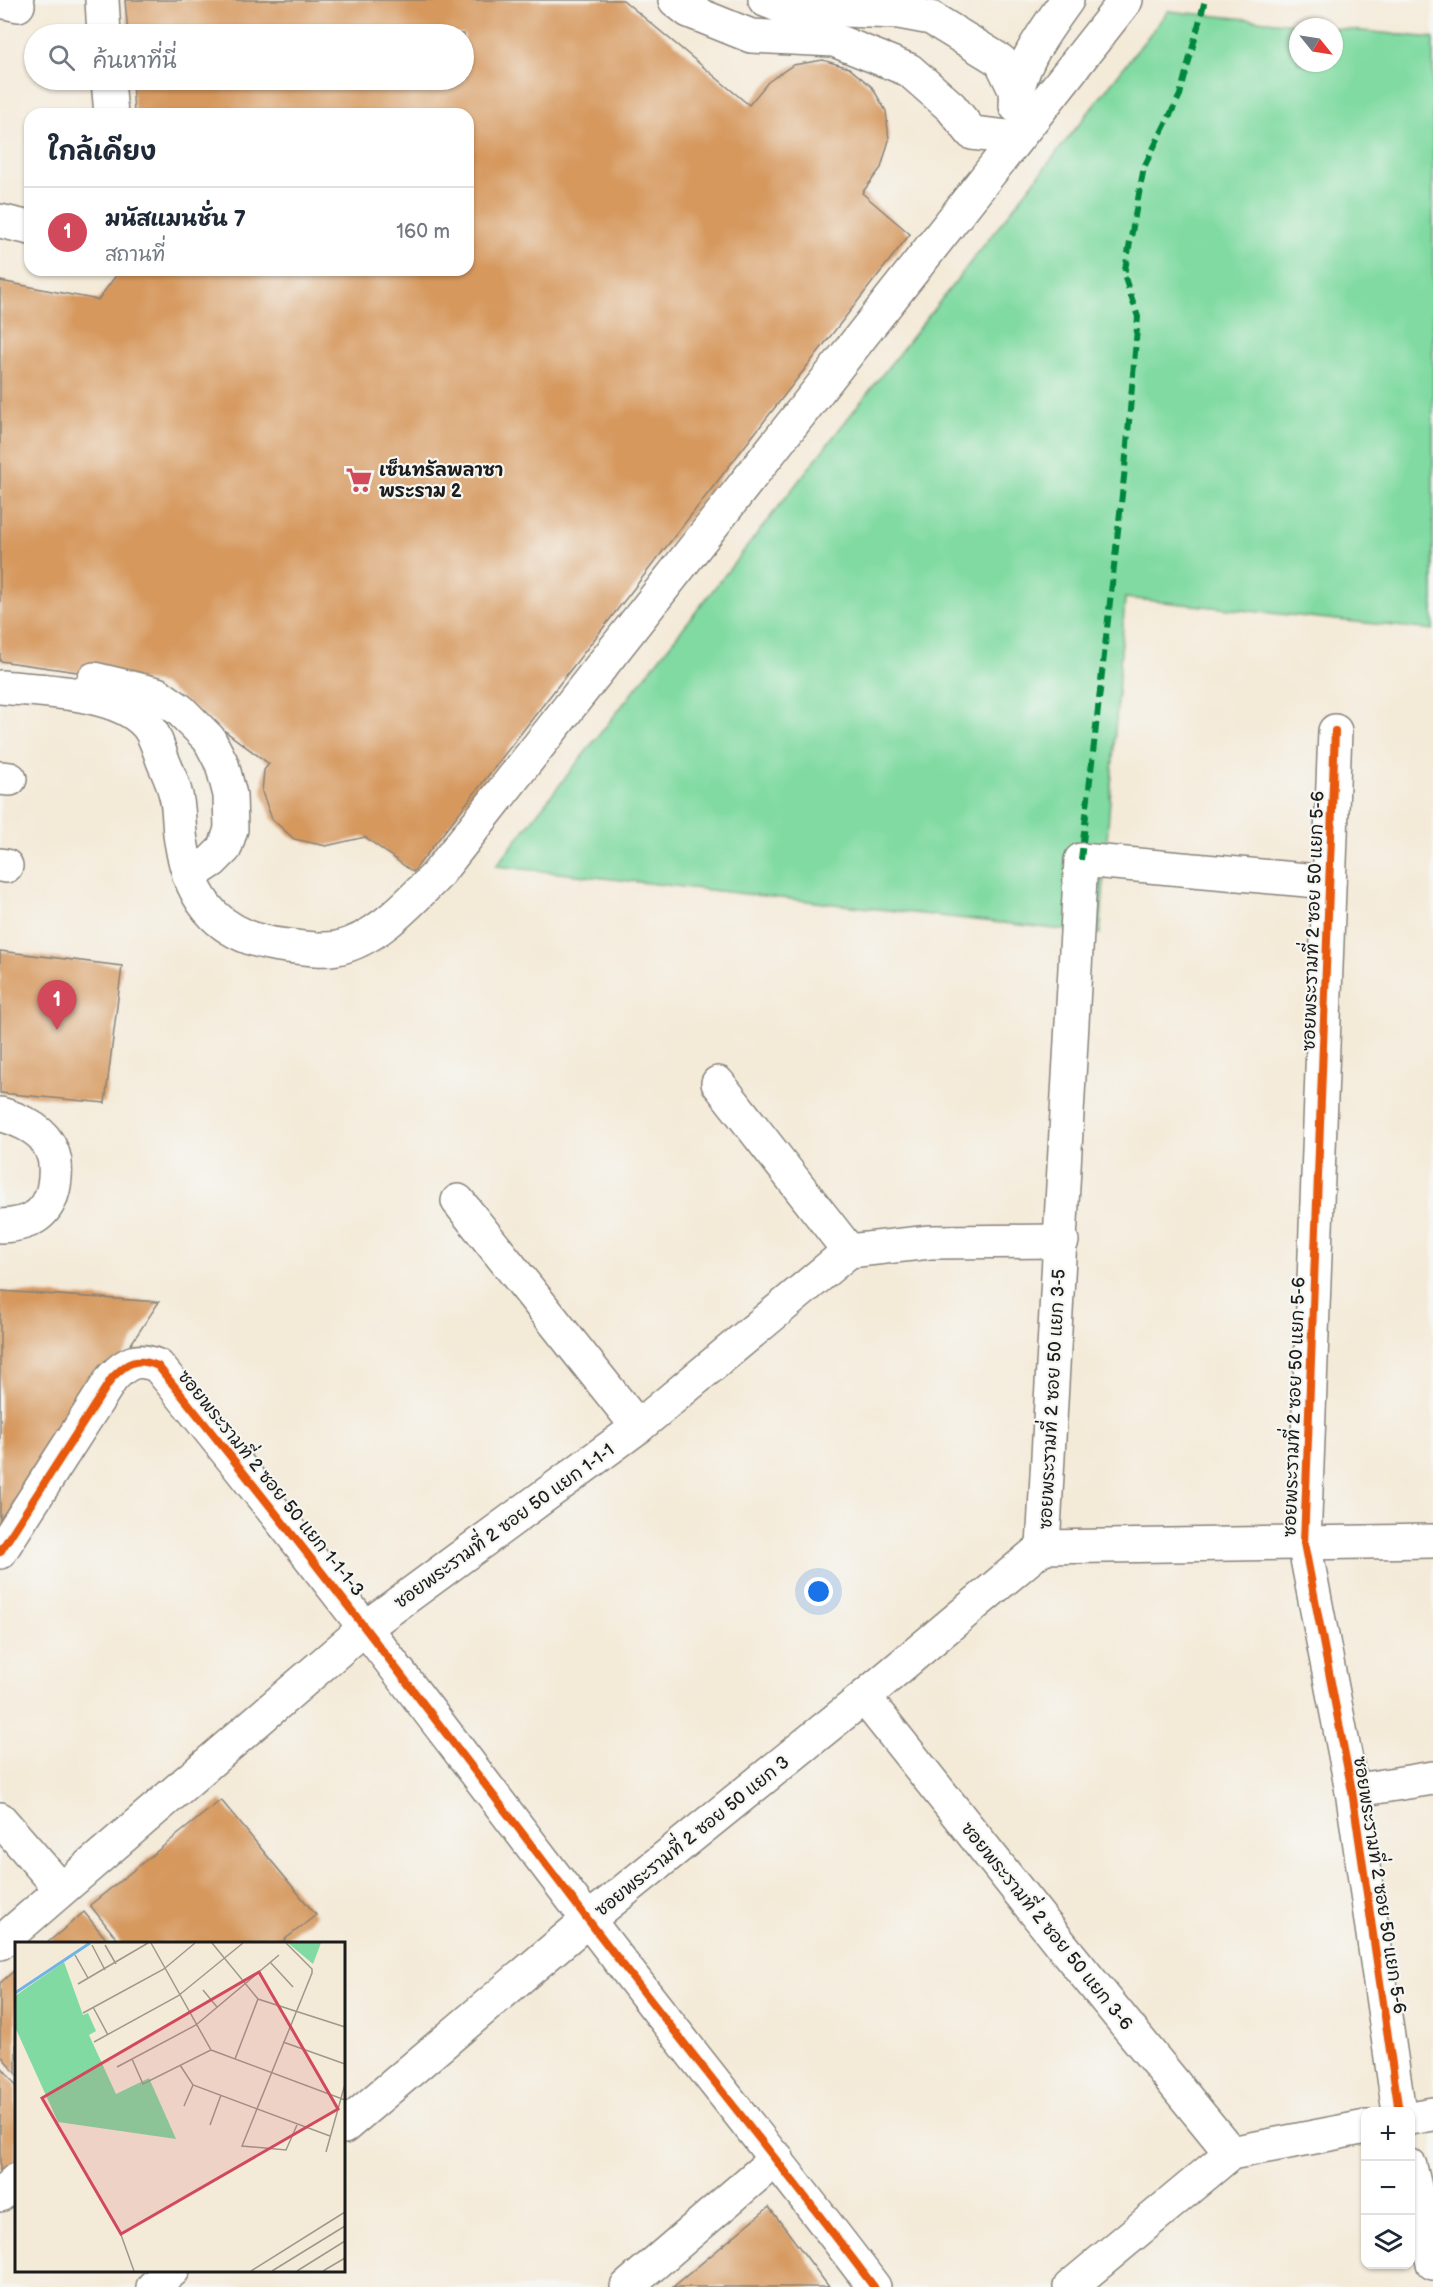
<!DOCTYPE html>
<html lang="th">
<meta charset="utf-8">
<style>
body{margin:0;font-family:"Balsamiq Sans","Playpen Sans Thai",sans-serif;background:#f2f2f3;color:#1f2937}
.controls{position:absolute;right:18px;bottom:18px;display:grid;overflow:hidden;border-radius:12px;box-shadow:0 2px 4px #0004}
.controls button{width:54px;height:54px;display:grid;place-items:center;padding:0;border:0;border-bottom:2px solid #e0e1e3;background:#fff;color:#1f2937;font:30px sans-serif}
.compass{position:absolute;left:1289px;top:18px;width:54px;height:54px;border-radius:50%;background:#fff;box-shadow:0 2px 4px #0004;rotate:120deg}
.you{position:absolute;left:819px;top:1592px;width:21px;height:21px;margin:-15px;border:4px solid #fff;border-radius:50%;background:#1a73e8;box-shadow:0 0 0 9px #1a73e833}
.badge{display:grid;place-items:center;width:39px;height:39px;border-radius:50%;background:#d1495b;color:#fff;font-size:20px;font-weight:700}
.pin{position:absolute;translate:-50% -50px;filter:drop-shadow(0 2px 3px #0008)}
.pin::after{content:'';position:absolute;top:32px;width:21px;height:18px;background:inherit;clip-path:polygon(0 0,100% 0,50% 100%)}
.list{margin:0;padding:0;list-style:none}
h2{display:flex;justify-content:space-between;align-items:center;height:78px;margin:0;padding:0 24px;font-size:26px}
h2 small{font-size:20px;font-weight:400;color:#747a83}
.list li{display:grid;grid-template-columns:39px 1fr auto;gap:18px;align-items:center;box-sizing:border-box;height:90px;padding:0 24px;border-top:2px solid #e0e1e3}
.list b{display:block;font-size:22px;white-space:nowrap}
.list p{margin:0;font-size:20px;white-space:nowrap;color:#747a83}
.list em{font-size:20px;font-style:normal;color:#747a83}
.icon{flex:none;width:33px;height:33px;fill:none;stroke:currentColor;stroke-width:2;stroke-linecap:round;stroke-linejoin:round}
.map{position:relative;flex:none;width:1433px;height:2287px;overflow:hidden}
.search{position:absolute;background:#fff;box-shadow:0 2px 4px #0004;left:24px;top:24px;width:450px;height:66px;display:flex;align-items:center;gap:15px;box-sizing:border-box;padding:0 21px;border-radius:33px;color:#747a83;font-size:22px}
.panel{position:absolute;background:#fff;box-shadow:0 2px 4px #0004;left:24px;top:108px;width:450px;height:168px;border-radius:18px}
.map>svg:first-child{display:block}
.green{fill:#80daa1;stroke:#4e7b5e;stroke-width:1.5}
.building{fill:#d6985d}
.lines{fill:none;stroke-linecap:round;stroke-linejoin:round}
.minor-casing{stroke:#88837a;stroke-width:36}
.minor{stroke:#fff;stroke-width:33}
.quiet{stroke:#00873e;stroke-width:6;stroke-dasharray:12 6;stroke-linecap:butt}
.cycleway-casing{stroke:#f6f6f2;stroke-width:11}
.cycleway{stroke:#e8590c;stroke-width:8}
.labels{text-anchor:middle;stroke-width:4.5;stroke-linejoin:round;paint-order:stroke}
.poi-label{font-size:18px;font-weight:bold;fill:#1c1c1c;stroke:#f6f6f2;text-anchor:start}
.street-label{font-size:18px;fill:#1c1c1c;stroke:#f6f6f2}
.inset-river{fill:none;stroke:#70b4e6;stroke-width:3}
.inset-road{fill:none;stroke:#9e988d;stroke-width:1.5}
.view{fill:#d1495b;fill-opacity:0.15;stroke:#d1495b;stroke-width:3}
.inset-edge{fill:none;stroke:#1c1c1c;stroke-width:3}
</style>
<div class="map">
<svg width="1433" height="2287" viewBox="0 0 1433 2287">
<rect width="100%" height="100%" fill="#f6f6f2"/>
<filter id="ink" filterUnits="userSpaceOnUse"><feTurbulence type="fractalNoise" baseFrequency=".0167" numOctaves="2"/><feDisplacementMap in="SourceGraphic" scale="12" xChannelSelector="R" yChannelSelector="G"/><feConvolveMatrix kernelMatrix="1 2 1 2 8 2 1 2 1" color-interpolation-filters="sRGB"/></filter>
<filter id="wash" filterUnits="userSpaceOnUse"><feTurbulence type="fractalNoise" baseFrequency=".008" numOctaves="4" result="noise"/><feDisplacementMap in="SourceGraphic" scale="24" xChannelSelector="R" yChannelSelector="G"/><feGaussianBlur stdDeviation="1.35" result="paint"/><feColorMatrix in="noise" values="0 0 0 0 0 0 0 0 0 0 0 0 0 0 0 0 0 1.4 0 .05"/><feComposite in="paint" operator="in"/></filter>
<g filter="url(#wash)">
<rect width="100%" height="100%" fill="#f4ead8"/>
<polygon class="green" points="1168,11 1325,27 1298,27 1298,63 1334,63 1334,28 1433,38 1433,630 1125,598 1100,934 496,866"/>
<g id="blocks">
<g class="building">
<polygon points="125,0 623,0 749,105 768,82 793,65 823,60 849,68 872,87 886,111 889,140 881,168 862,193 910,234 413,872 365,837 326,846 294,839 272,819 262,792 264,770 269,764 162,684 0,661 0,281 98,300 120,270 468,270 468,114 134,114 132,80 464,80 464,34 128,34"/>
<polygon points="0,951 122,966 105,1103 0,1093"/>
<polygon points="0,1291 159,1302 0,1541"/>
<polygon points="221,1800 316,1915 279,1944 121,1944 90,1905"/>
<polygon points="84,1912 110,1944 46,1944"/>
<polygon points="16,1969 16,2074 0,2054 0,1983"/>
<polygon points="0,2065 16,2085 16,2160 0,2174"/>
<polygon points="769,2207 829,2287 673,2287"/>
</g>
</g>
</g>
<g filter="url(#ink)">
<use href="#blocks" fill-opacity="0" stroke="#88837a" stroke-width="1.5"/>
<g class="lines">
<g class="minor-casing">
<g id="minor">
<polyline points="102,0 104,34"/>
<polyline points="675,0 689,11 751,36 834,40 909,70 951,107 972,133 1016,138"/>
<polyline points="765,0 785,8 899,12 931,18 1001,61 1016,92"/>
<polyline points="0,1 18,5"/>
<polyline points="108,80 111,114"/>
<path d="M1016 106C1016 68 1046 30 1067 0"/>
<polyline points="0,221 30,228"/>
<polyline points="94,679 157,694 180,710 209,739 222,764 230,795 231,829 225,848 212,861 189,876"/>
<path d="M0 687C42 691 118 691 147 725 154 733 158 747 162 758 166 769 172 780 175 792 180 807 178 825 181 841 191 905 222 939 287 946 304 948 321 951 337 948 376 940 409 903 436 876L1126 0"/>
<polyline points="1335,731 1304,1543 1352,1791 1399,2112"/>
<polyline points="0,778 10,779"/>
<polyline points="0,865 6,866"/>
<polyline points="1329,882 1081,860 1043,1547 1433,1541"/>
<polyline points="718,1083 849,1251"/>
<path d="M0 1114C15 1118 39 1128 47 1142 55 1154 56 1164 55 1178 52 1212 34 1225 0 1226"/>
<polyline points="458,1201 638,1427"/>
<path d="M0 1552 112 1378C127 1362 137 1357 158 1366 305 1547 445 1732 586 1917 681 2042 780 2162 874 2287"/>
<polyline points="864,1697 1063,1947 1231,2153"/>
<polyline points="1352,1791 1433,1778"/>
<polyline points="0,1819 61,1889"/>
<polyline points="0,1943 366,1627 638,1427 849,1251 930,1242 1062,1241"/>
<polyline points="1410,2118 1433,2114"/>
<polyline points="344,2127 588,1920 864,1697 1043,1547"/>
<polyline points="1410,2166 1433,2263"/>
<polyline points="0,2195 16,2180"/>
<polyline points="153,2287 173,2270"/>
<polyline points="627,2287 777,2158"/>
<polyline points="1070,2287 1231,2153 1366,2127"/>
</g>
</g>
<use href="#minor" class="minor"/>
<polyline class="quiet" points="1081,860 1125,468 1138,317 1124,275 1144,167 1180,95 1205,0"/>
<g class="cycleway-casing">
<g id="cycleway">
<polyline points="1335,731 1304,1543 1352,1791 1399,2112"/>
<path d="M0 1552 112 1378C127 1362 137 1357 158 1366 305 1547 445 1732 586 1917 681 2042 780 2162 874 2287"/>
</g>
</g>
<use href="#cycleway" class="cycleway"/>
</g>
</g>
<defs>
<g id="supermarket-bare" transform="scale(2.07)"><path d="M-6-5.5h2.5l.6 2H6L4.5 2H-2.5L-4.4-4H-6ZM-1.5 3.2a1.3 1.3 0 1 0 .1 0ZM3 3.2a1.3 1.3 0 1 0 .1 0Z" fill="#d1495b" stroke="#f6f6f2" stroke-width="2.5" paint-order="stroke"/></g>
</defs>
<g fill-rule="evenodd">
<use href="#supermarket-bare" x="359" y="480"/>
</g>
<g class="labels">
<g class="poi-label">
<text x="379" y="476">เซ็นทรัลพลาซา<tspan x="379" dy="21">พระราม 2</tspan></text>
</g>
<g class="street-label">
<text transform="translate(1313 921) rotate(-88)" y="6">ซอยพระรามที่ 2 ซอย 50 แยก 5-6</text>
<text transform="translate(1052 1399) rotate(-87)" y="6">ซอยพระรามที่ 2 ซอย 50 แยก 3-5</text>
<text transform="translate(1294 1407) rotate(-88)" y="6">ซอยพระรามที่ 2 ซอย 50 แยก 5-6</text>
<text transform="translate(271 1483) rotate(51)" y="6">ซอยพระรามที่ 2 ซอย 50 แยก 1-1-1-3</text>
<text transform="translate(504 1526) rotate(-36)" y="6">ซอยพระรามที่ 2 ซอย 50 แยก 1-1-1</text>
<text transform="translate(692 1836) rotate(-39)" y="6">ซอยพระรามที่ 2 ซอย 50 แยก 3</text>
<text transform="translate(1380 1885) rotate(81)" y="6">ซอยพระรามที่ 2 ซอย 50 แยก 5-6</text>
<text transform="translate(1047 1926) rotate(51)" y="6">ซอยพระรามที่ 2 ซอย 50 แยก 3-6</text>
</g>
</g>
<g transform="translate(15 1942)">
<rect width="330" height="330" fill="#f4ead8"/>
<path d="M273 1H306L298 22ZM49 20 68 73 73 71 81 89 74 93 101 152 134 136 161 197 43 180 0 85V54Z" fill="#80daa1"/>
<path class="inset-river" d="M0 51 75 1"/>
<path class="inset-road" d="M197 1 243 57 330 85M271 1 297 27V31L227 204 271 208 282 183M77 3 90 28M90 3 101 22M60 13 73 36M255 20 278 45M63 42 133 1M188 48 202 65M78 65 93 93M68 71 149 27 180 1M79 100 163 54 228 1M268 100 330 122M196 108 330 158M117 117 128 142 196 108 136 1M220 117 243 57M165 123 178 143 315 194M102 125 181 83 264 13M169 164 178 143M195 183 206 153M311 210 330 142M105 290 119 329M236 329 330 270M257 329 330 284M282 329 330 299M308 329 330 316"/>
<path class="view" d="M244 30 323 167 106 292 27 156Z"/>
<rect width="330" height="330" class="inset-edge"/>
</g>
</svg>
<div class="controls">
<button>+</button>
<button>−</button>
<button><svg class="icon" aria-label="layers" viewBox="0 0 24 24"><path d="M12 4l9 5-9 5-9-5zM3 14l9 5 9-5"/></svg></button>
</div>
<svg class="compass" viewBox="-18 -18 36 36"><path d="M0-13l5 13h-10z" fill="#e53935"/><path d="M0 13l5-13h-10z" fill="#747a83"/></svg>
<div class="you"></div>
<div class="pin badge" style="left:57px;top:1030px">1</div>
<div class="search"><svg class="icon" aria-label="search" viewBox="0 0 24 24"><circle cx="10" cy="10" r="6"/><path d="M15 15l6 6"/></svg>ค้นหาที่นี่</div>
<section class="panel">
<h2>ใกล้เคียง<small></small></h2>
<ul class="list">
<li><span class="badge">1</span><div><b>มนัสแมนชั่น 7</b><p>สถานที่</p></div><em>160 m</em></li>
</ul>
</section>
</div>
